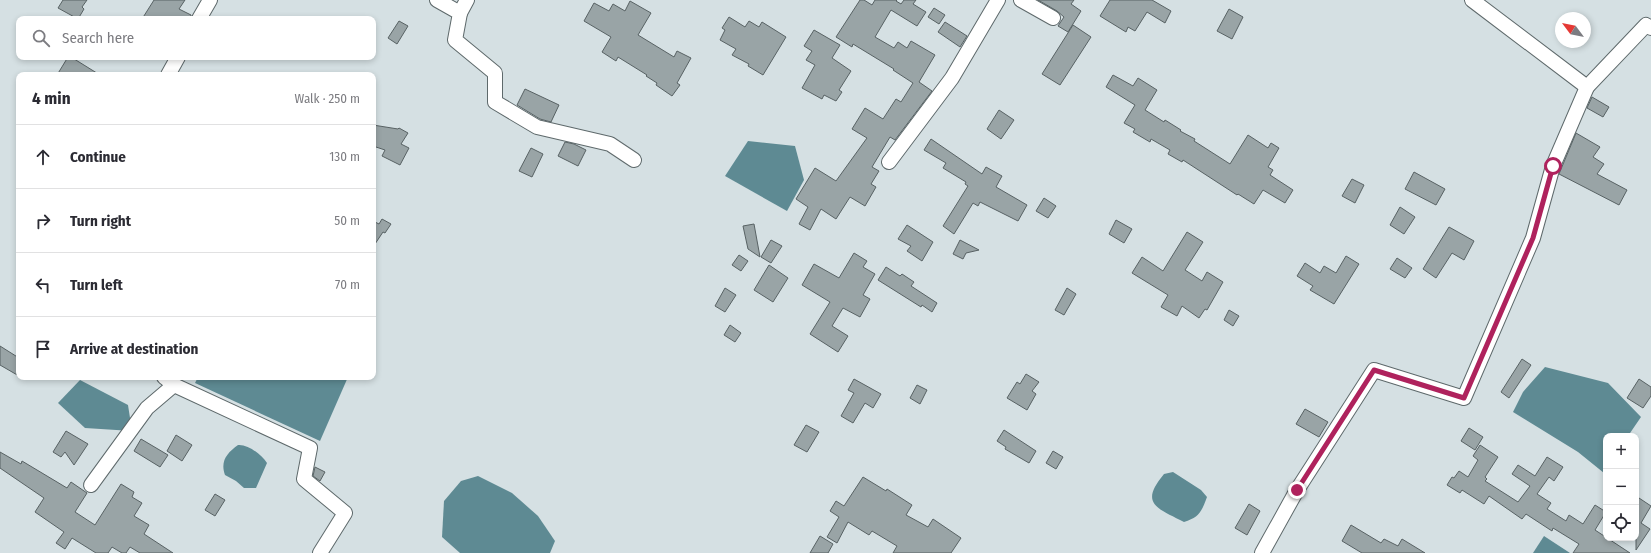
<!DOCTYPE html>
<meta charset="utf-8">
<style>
body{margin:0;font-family:"Fira Sans Condensed",sans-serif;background:#f2f2f3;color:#2b2b33}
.controls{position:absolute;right:12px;bottom:12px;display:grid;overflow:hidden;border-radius:8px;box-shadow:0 2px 6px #0003}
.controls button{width:36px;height:36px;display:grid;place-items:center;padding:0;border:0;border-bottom:1px solid #e1e1e2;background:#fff;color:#2b2b33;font:20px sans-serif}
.compass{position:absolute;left:1555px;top:12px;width:36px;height:36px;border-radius:50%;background:#fff;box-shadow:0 2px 6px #0003;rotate:302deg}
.stop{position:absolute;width:12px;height:12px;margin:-9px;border:3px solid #af225d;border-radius:50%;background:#fff}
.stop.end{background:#af225d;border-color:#fff;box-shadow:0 1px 4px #0008}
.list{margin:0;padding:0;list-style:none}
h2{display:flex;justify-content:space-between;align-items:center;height:52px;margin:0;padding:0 16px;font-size:17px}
h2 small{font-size:13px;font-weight:400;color:#7c7c81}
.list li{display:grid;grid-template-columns:26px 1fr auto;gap:12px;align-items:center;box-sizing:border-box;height:64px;padding:0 16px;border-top:1px solid #e1e1e2}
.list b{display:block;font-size:15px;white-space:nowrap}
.list em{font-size:13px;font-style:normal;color:#7c7c81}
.icon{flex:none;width:22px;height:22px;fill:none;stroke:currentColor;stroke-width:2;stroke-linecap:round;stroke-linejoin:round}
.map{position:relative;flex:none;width:1651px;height:553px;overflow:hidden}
.search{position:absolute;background:#fff;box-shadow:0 2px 6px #0003;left:16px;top:16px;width:360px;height:44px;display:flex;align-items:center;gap:10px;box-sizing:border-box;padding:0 14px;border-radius:8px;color:#7c7c81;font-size:15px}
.panel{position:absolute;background:#fff;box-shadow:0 2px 6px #0003;left:16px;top:72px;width:360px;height:308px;border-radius:8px}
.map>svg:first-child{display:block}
.water{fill:#5e8a93}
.building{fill:#99a4a6;stroke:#586264}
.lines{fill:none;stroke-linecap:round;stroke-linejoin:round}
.minor-casing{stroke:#5e696b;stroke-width:16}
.minor{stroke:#fff;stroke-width:14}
.route{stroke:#af225d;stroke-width:5}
</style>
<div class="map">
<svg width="1651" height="553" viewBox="0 0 1651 553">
<rect width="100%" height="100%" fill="#d5e0e3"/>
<g class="water">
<polygon points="748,141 795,146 804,180 787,211 725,176"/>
<polygon points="1545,367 1608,383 1641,417 1628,436 1606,436 1606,471 1604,473 1578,452 1513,412 1523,392"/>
<polygon points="198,377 348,377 320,441 195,383"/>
<polygon points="80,380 128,405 132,431 85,428 58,403"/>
<path d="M238 445C248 444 262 455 267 463L256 488H244L236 481 225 475C220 461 227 453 238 445Z"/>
<path d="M1173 472 1201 490 1207 497C1201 513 1199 517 1184 522 1157 508 1139 504 1164 474Z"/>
<polygon points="478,476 512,493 538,516 555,541 550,553 460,553 442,537 444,501 461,481"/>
<polygon points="1544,536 1570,553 1533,553"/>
</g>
<g class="building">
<polygon points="63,0 87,0 82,7 84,9 78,19 58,8"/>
<polygon points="154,0 185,0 179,9 191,15 191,19 142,19"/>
<polygon points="860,0 864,0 872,5 875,0 897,0 896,1 901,4 904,0 916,0 913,4 926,12 917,26 891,10 875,37 894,48 898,42 907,48 911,41 935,55 919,82 932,91 895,140 890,137 872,167 879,171 871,184 876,187 865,206 850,197 836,219 821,209 810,230 799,224 808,207 796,199 815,168 836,181 867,138 852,129 865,108 883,119 896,99 901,102 913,83 893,70 894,69 853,44 852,47 836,37"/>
<polygon points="1038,0 1074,0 1071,4 1081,11 1068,32 1058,26 1064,17 1057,11"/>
<polygon points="1110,0 1152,0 1171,11 1165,23 1147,12 1135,31 1128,27 1126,32 1100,16"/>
<polygon points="630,1 651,13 638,35 674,57 677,51 691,58 677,83 680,85 672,96 656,85 657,83 646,76 647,75 618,57 616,61 602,52 611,37 584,21 594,3 609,11 613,4 625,11"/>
<polygon points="934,8 945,15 939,24 928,17"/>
<polygon points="1229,9 1243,17 1232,39 1217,31"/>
<polygon points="729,17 745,27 749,21 759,27 762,22 786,37 763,75 748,66 749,64 732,55 736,49 720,40 725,30 722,28"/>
<polygon points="399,21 408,26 397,44 388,38"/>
<polygon points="945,22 967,36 960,47 938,32"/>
<polygon points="1073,25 1091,37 1060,85 1042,74"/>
<polygon points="814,30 840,45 832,58 851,71 839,90 842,92 836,101 824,95 822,99 802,88 815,65 806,60 812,51 804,46"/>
<polygon points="68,57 71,57 100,75 57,75"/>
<polygon points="1113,75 1133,86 1138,78 1157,90 1145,110 1164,122 1165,120 1181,130 1180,131 1195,139 1194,141 1230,164 1248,135 1268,148 1271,143 1279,148 1268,167 1273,170 1270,175 1293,190 1285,203 1263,190 1254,204 1238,194 1237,195 1183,160 1182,162 1168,154 1170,150 1151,139 1150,142 1133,132 1135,129 1124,123 1135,105 1106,87"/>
<polygon points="525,89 559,105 551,122 540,119 517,105"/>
<polygon points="1592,97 1609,107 1603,117 1587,108"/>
<polygon points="999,110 1014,120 1001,139 987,129"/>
<polygon points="373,125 398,129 399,128 408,133 401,144 409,148 400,165 382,156 385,150 373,146"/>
<polygon points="1576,133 1600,147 1593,157 1604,164 1597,174 1627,190 1619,205 1559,174"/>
<polygon points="931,139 982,174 986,167 1002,176 996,187 1027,205 1018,221 980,202 978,206 973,203 954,234 943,226 968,186 965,184 966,182 943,168 946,163 924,150"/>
<polygon points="565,142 574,144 586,150 578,166 558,156"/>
<polygon points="531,148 543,154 532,177 519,171"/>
<polygon points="1414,172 1445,189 1436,205 1405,189"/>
<polygon points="1352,179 1364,185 1355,203 1342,196"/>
<polygon points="1044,198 1056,206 1048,218 1036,211"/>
<polygon points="1400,207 1415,217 1404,234 1390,225"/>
<polygon points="382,219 391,224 385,233 383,232 373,247 373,221 379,224"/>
<polygon points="1116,220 1132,229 1124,243 1109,234"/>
<polygon points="754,224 760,257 748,249 743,226"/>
<polygon points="907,225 933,242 922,261 907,251 911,246 898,239"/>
<polygon points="1449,227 1474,241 1464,260 1452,253 1436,278 1423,269"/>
<polygon points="1187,232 1203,242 1185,270 1202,281 1207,272 1223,282 1207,310 1205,309 1199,318 1182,306 1177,316 1161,307 1168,295 1132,273 1142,257 1163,271"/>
<polygon points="771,240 782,246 771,263 761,257"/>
<polygon points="960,240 979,250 966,253 963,259 953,254"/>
<polygon points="854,253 867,261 863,267 875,274 863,295 870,299 860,317 843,308 832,326 848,336 838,352 810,334 830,302 802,285 814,264 839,278"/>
<polygon points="739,255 748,261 741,271 732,265"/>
<polygon points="1346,256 1359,264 1334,304 1310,290 1313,286 1297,276 1305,263 1320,273 1324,266 1336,273"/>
<polygon points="1397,258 1412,268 1405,278 1390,269"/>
<polygon points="769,265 788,278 773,302 754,290"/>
<polygon points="886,267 900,276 902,274 914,282 911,286 937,303 932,312 922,305 921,307 878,280"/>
<polygon points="725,288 736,295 725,312 715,306"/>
<polygon points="1067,288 1076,294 1064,315 1055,310"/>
<polygon points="1229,310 1239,316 1233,326 1224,320"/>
<polygon points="730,325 741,333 735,342 724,335"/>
<polygon points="0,346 19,358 19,376 0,365"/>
<polygon points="1522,359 1531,365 1509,398 1501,392"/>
<polygon points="1026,374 1039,382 1032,391 1036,394 1027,410 1007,398 1017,382 1020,384"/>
<polygon points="854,379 881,394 873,408 865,403 853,423 841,416 854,393 848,390"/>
<polygon points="1639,379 1651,387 1651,396 1643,408 1627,398"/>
<polygon points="917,385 927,390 920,404 910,398"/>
<polygon points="1305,409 1328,422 1319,437 1296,424"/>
<polygon points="806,425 819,432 807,452 794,445"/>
<polygon points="1469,428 1483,437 1475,450 1461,441"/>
<polygon points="1004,430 1036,451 1029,463 1005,449 1006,447 997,441"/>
<polygon points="66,431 88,444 74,465 65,452 61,457 53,452"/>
<polygon points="176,435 192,445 182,461 167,451"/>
<polygon points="141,439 168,455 160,467 134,451"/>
<polygon points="1480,445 1498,457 1485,477 1487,479 1485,481 1518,502 1530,486 1512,474 1518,465 1535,476 1547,457 1563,467 1554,481 1549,477 1537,494 1551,503 1547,509 1566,521 1569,515 1583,524 1595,505 1606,512 1595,530 1630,553 1573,553 1579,544 1553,528 1552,531 1526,514 1522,519 1489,496 1484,504 1462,490 1460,493 1447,485 1452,477 1454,478 1459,471 1468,477 1478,460 1473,456"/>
<polygon points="1053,451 1063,457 1056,469 1046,463"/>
<polygon points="0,452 21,464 22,461 67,488 71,482 87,493 75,512 95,525 121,484 134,492 132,497 142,503 134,516 149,525 144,534 173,553 140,553 130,547 126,553 122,553 112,547 108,553 96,553 72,538 65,549 56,543 64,532 35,512 44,498 0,468"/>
<polygon points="315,467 325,472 320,481 313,476"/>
<polygon points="863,477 886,491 887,489 912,505 906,515 928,527 933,519 961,538 951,553 893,553 897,546 872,531 869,535 848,522 837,543 827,537 839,517 830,511 836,501 844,506"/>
<polygon points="215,494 225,500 215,516 205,510"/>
<polygon points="1636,496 1651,506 1641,523 1650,529 1636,550"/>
<polygon points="1249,504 1260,511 1247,535 1235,528"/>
<polygon points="1351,525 1381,543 1384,539 1398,546 1402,539 1425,553 1362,553 1342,541"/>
<polygon points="820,536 833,544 828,553 810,553"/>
</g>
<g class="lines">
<g class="minor-casing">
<g id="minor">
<polyline points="437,0 460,13 455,40 495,73 495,102 537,127 610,144 634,160"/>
<polyline points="1021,0 1053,18"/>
<polyline points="1472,0 1587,87 1646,25 1651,28"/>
<polyline points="460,13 467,0"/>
<polyline points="199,19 210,0"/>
<polyline points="168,75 178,57"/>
<polyline points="889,162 952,78 998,0"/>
<polyline points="164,377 174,385 310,448 304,479 345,513 320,553"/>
<polyline points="91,485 147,408 174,385"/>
<polyline points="1262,553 1297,490 1374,370 1464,398 1533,238 1553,166 1587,87"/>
</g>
</g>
<use href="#minor" class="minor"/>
</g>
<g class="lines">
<polyline class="route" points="1297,490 1374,370 1464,398 1533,238 1553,166"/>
</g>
</svg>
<div class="controls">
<button>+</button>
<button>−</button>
<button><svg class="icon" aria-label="locate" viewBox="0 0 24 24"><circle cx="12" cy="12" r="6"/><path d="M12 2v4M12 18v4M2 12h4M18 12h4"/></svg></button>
</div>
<svg class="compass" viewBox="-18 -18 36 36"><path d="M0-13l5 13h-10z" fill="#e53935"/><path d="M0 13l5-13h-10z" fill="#7c7c81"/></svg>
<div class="stop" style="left:1553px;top:166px"></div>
<div class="stop end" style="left:1297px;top:490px"></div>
<div class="search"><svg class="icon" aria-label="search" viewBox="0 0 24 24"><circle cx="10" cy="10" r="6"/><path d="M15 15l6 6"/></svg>Search here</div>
<section class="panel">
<h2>4 min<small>Walk · 250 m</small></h2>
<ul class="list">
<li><svg class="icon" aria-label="ahead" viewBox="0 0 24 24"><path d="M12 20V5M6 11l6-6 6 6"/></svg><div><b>Continue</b></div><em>130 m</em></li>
<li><svg class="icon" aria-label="right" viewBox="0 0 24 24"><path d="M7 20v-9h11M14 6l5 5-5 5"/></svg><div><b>Turn right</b></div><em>50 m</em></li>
<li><svg class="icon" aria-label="left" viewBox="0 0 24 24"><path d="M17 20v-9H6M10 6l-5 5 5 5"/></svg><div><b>Turn left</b></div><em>70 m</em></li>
<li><svg class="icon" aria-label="arrive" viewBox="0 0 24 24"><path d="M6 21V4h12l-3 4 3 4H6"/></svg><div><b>Arrive at destination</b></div></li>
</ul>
</section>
</div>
